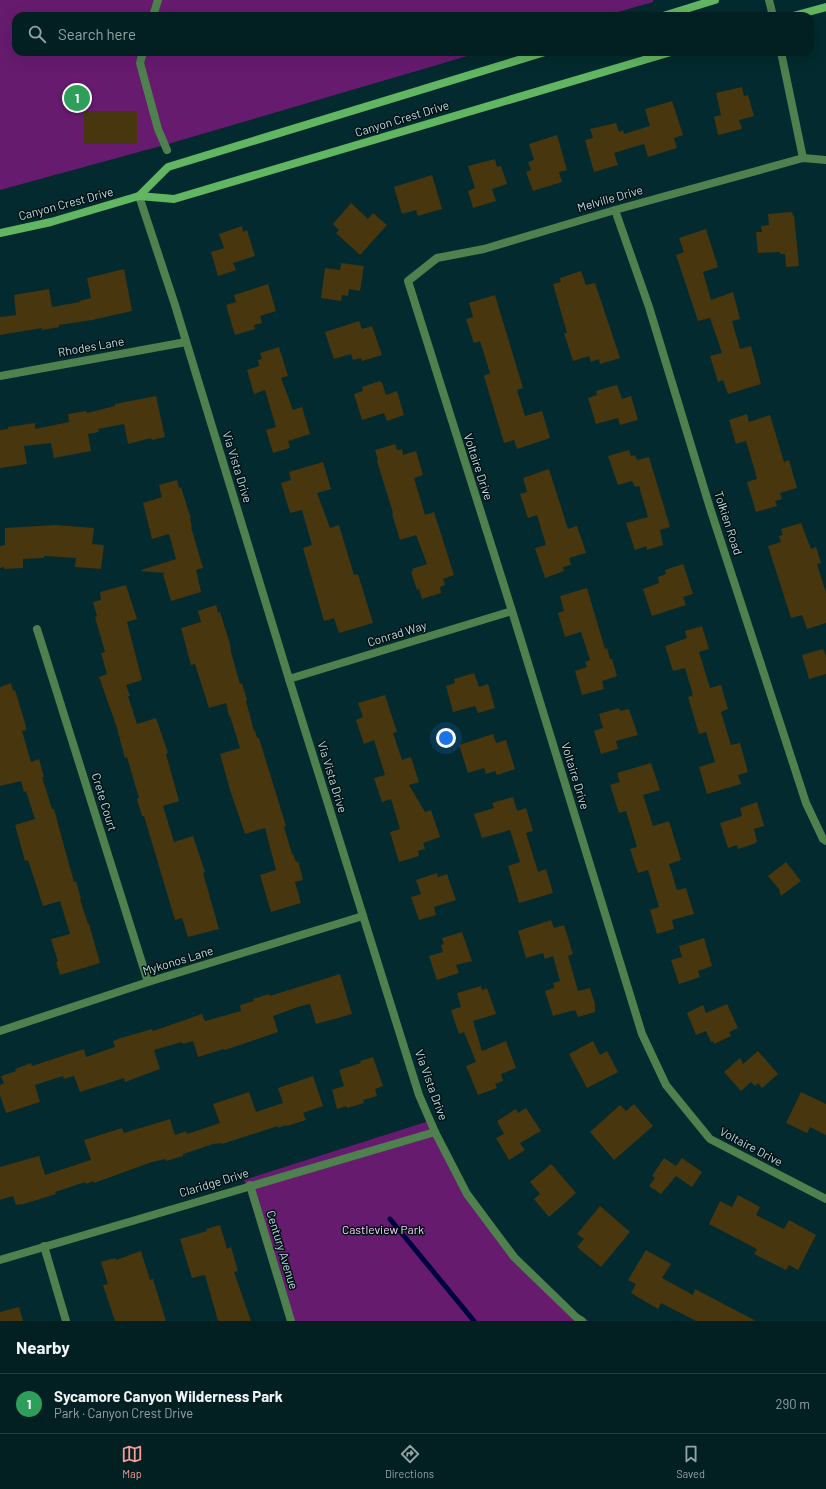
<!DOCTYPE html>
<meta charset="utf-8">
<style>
body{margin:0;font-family:Barlow,sans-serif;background:#0c282a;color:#f1f3f6}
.you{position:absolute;left:446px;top:738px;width:14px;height:14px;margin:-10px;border:3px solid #fff;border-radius:50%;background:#1a73e8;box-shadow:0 0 0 6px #1a73e833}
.badge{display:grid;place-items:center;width:26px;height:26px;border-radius:50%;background:#f59c96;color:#fff;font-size:13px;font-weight:700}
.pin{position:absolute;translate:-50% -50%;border:2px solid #fff;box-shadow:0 1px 4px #0006}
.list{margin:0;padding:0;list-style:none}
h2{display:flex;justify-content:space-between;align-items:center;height:52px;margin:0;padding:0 16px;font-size:17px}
h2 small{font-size:13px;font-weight:400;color:#96a3a5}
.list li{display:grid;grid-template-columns:26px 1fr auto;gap:12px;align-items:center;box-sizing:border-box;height:60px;padding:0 16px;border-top:1px solid #233e40}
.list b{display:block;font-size:15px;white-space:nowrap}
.list p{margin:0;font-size:13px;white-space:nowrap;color:#96a3a5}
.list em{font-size:13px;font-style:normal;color:#96a3a5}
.icon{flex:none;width:22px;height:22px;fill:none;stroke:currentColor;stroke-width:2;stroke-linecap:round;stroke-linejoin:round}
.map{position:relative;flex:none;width:826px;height:1321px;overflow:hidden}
.search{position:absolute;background:#022022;box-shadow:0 4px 16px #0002;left:12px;right:12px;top:12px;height:44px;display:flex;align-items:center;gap:10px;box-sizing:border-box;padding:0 14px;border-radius:12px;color:#96a3a5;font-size:15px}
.sheet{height:112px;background:#022022}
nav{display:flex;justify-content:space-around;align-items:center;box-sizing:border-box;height:56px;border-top:1px solid #233e40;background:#022022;font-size:11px;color:#96a3a5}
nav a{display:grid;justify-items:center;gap:2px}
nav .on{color:#f59c96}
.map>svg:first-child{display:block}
.green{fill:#671b6f}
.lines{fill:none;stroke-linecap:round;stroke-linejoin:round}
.stream{stroke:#000040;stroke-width:5}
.building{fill:#48360e}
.service{stroke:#4e814e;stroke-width:8}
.minor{stroke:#4e814e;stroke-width:8}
.tertiary{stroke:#4e814e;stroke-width:8}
.secondary{stroke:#62b662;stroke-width:8}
.labels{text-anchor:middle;stroke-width:3;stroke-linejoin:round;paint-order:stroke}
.street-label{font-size:12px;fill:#bcdde0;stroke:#001113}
.park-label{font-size:12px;fill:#f5cdf9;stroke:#001113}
</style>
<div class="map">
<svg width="826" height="1321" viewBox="0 0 826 1321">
<rect width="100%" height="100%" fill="#032a2e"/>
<g class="green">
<polygon points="0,0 653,0 653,2 604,16 16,16 16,52 481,52 168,144 0,190"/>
<polygon points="429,1121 469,1198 551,1296 589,1321 287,1321 244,1180"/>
</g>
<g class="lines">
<polyline class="stream" points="390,1219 474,1321"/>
</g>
<g class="building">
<polygon points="742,87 744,96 748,95 754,116 739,120 742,129 718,135 714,117 721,115 716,93"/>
<polygon points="672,101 683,135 674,138 677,148 648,157 644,144 614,153 618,165 594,172 585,140 593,138 590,129 616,123 619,132 623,130 624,134 650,126 645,109"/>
<rect x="84" y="111" width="53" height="33"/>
<polygon points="557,135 567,170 559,172 562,182 533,191 526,172 531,170 528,162 534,160 529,144"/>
<polygon points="495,159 497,167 501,166 507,184 492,189 496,201 473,208 468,191 475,188 468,166"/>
<polygon points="432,175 442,209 418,216 416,210 402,214 394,187"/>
<polygon points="351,203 368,219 373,213 387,225 360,255 336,233 339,230 333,224"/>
<polygon points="792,212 793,216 794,215 799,266 786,267 785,254 780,254 780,252 758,253 756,232 762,232 761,226 769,225 768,214"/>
<polygon points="242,226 243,232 247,230 255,256 233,263 236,270 218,276 211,252 224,248 219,234"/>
<polygon points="706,229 718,267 703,272 711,300 733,292 740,319 732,321 740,349 751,346 761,384 728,394 723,380 718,382 710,356 722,353 710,318 698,321 676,255 684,252 679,238"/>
<polygon points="341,263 364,266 360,291 349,289 348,296 342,295 341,301 321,298 325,268 340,270"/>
<polygon points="124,269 132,311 92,320 59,325 59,327 42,330 42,328 0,335 0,317 16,315 14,295 49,289 52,307 80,302 79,301 91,298 87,278"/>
<polygon points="581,271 586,285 595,283 620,358 600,364 599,359 591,362 589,356 573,361 564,333 567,333 553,284 561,282 560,278"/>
<polygon points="268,284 276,311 260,316 262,323 254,325 255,329 235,335 226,305 236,302 234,295"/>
<polygon points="495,295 523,388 517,390 525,416 542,411 550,438 517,449 514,440 504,443 484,376 490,373 480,341 474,343 466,319 473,317 469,303"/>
<polygon points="359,321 362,329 372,326 382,355 362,361 361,358 353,360 351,354 334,359 325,332"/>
<polygon points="279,347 288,376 281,378 293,410 302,407 310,434 288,441 290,448 273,453 266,430 276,427 265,390 254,394 247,370 259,366 258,360 262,359 260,353"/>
<polygon points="380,381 381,383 382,382 386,395 397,391 404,415 387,421 384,413 362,420 354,394 363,391 362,387"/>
<polygon points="617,385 622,399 631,396 638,420 620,425 618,418 596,424 588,398 597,395 596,391"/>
<polygon points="156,396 165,437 152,440 151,438 128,444 124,424 98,429 99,432 88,434 91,451 54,458 51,443 24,446 27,464 0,468 0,430 8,429 8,427 35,423 35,429 69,422 68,414 86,411 87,413 115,406 115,404"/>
<polygon points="747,414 749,422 770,415 784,462 789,460 797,488 780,493 782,499 775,501 777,506 756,512 747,482 757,479 755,471 746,441 736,444 729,420"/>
<polygon points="395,444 397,450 402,449 403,455 416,451 423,475 414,478 425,515 434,512 454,575 443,579 445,585 440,587 441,593 422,599 419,589 417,590 411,572 413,571 412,569 427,564 416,535 400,540 392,514 393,513 377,461 378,460 375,450"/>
<polygon points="629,450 631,456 635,455 637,460 649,457 670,527 660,530 663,545 647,550 646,546 635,550 626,523 648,517 639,486 635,487 632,481 618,485 608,456"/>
<polygon points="323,462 331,489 317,493 330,528 339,525 354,575 358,574 373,623 339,633 334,618 324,621 303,548 312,545 302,510 290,513 281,483 291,480 289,472"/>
<polygon points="549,469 568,529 577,526 586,553 569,558 571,565 563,567 564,571 545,578 535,548 546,545 537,515 528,518 520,494 527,492 523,478"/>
<polygon points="177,480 179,488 181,487 191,519 190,519 192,527 191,527 203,568 196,570 201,592 171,601 163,574 165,573 141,571 141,570 176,559 169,534 152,539 143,503 162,497 159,485"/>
<polygon points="801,523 811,549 816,547 821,563 817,564 826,593 826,623 807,629 802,615 791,618 768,546 781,542 779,536 783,535 781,529"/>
<polygon points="56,525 94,528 92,544 104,545 101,569 75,567 76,558 44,556 44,558 23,559 23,568 4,569 4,567 0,568 0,546 5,545 5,528"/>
<polygon points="683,564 693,594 683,597 686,605 652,616 643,589 659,583 658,577 666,574 665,570"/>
<polygon points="126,585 137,619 127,622 142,680 126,685 130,696 128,696 137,724 156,718 168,753 166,754 179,801 163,806 174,842 193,836 205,872 203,873 219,929 188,937 182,918 175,920 144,816 142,816 137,799 139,798 127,757 125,758 116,725 99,677 107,674 101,653 105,652 95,617 97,616 93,602 101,600 100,592"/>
<polygon points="587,588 605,649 607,648 610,659 612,659 617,676 602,681 604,689 582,695 575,671 587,667 585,662 590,660 581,632 565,637 558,613 564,611 560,596"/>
<polygon points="216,605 218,613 220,612 230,644 231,652 240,684 242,683 247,700 246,701 254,731 255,730 257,738 259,738 286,826 284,827 292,854 293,854 296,862 298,861 303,880 295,882 301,903 271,912 260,875 276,870 265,828 245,834 230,790 220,754 240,748 230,716 229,716 226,703 209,708 195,664 191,665 181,628 201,622 198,611"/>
<polygon points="702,626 709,649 699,652 710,688 721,685 728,709 721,712 731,745 740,743 748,772 738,775 741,784 707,794 699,767 715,762 706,732 699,734 688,697 693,695 685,668 673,671 665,646 687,638 685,631"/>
<polygon points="823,649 826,657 826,674 809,679 802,655"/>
<polygon points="474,673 479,687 488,684 495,708 478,713 475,706 453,712 446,686 455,683 454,679"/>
<polygon points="11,683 13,691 15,690 25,723 26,730 22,731 31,762 39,759 44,777 42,777 52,809 54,809 70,868 74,882 76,881 81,899 80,899 88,924 89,924 100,963 60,975 56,962 58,962 51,939 70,934 60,901 43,906 28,860 25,861 15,825 35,819 26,791 24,792 21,781 0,786 0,687"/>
<polygon points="385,695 397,732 393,733 402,760 411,757 419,782 409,785 425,812 431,810 440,837 423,843 425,849 418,851 419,856 399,862 390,832 400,829 391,799 382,802 374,778 385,775 374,740 364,744 356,720 363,717 358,703"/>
<polygon points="619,708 620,711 629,709 638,735 616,741 618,749 601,754 594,731 603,728 599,714"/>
<polygon points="493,734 496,743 506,740 515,769 497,775 495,771 486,774 484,768 468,773 459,745"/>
<polygon points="651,763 660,790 643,795 653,826 669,821 681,860 669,864 677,890 686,888 694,914 672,920 674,929 657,934 650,910 659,907 648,870 638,873 630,849 637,847 626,811 619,813 610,785 620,782 617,773"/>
<polygon points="513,797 517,811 526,808 533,831 526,833 538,872 546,869 553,893 519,903 508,866 520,862 510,830 482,838 474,814 494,808 492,803"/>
<polygon points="757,802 764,826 754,829 757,841 756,842 756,843 738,849 737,845 728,848 720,823 742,816 740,808"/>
<polygon points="786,862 801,881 781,896 779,889 768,876"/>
<polygon points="437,873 438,877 447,874 456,900 434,907 436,915 419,920 411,897 421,894 416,880"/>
<polygon points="551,920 554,928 564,925 573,954 568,956 578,991 590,988 595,1004 595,1012 578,1017 575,1010 553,1016 545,991 554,988 553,983 560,981 553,956 545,959 543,953 526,958 518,931"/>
<polygon points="462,932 472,961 456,965 459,973 437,980 429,956 443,952 441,945 444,944 442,938"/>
<polygon points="704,938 712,966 698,971 700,977 679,984 671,960 682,957 679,946"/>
<polygon points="340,974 352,1014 316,1024 310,1004 298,1007 273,1016 278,1032 225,1050 224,1049 198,1057 193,1041 183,1044 182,1042 154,1050 160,1069 125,1082 124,1078 80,1092 74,1076 64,1079 63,1076 35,1085 40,1102 6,1113 0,1095 0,1085 4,1083 1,1076 16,1071 15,1069 31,1063 32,1066 84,1049 86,1057 115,1047 113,1041 121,1038 152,1029 153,1031 202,1014 205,1021 241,1011 240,1005 254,1001 253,999 269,994 270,996"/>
<polygon points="481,986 482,990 487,988 496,1014 473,1021 482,1051 506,1041 516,1068 501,1074 503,1081 495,1084 497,1088 478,1095 466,1066 476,1062 464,1032 459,1034 451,1010 461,1007 457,993"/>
<polygon points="727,1004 738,1028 729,1032 731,1036 714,1044 713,1041 711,1042 706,1031 696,1035 687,1013 703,1005 706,1013"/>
<polygon points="593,1041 600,1055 607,1051 618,1072 587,1088 569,1054"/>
<polygon points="758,1051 778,1074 762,1088 758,1083 755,1086 751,1082 741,1091 724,1072 740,1058 743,1064"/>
<polygon points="373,1057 383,1086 375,1089 377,1096 363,1100 364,1103 347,1108 347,1106 337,1109 332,1090 344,1086 339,1070 361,1063 360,1061"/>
<polygon points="313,1076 323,1106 303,1113 306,1120 287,1126 286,1125 278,1128 278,1126 222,1144 221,1143 213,1144 183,1154 183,1156 166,1161 166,1159 152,1162 94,1183 94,1181 86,1184 85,1182 55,1192 56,1194 24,1204 16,1205 13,1196 0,1200 0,1167 39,1156 45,1175 91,1160 84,1140 122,1128 124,1133 170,1119 175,1135 186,1131 187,1134 220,1123 213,1104 249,1092 256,1112 283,1103 278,1088"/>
<polygon points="801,1092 826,1104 826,1135 810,1127 807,1133 786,1123"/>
<polygon points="634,1104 653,1126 614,1160 590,1132 620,1105 626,1111"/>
<polygon points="526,1108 541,1131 520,1143 525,1150 509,1160 496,1138 504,1134 497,1121 516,1109 518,1113"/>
<polygon points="664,1158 676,1166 682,1158 702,1172 692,1187 676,1176 661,1194 649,1186 655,1178 652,1176"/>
<polygon points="551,1164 576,1193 549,1217 534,1199 540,1194 530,1182"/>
<polygon points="738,1195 760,1207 756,1215 784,1229 789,1220 816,1235 798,1270 789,1265 786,1270 754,1254 757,1249 709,1224 720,1201 732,1207"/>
<polygon points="600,1206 630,1232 601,1267 577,1247 584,1239 577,1234"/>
<polygon points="220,1225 227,1249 231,1247 238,1271 234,1272 251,1321 218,1321 205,1275 192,1278 180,1239 207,1231 206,1229"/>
<polygon points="646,1250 671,1264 662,1278 693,1295 695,1289 756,1321 696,1321 661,1303 658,1309 631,1293 636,1284 628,1280"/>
<polygon points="141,1251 150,1280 153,1279 166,1321 115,1321 103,1285 108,1284 101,1262 115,1258 116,1260"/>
<polygon points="19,1307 23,1321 0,1321 0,1312"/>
</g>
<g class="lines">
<g class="service">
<polyline points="153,16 158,0"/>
<polyline points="143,52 140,63 158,129 167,150"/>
</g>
<g class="minor">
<polyline points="769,0 773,16"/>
<polyline points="781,52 803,158"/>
<polyline points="826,160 803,158 615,210 484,249 437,258 408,281 512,611 642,1034 666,1085 710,1139 826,1199"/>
<polyline points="615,210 649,307 710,508 806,803 823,839 826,841"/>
<polyline points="0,376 186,342"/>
<polyline points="37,629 148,982"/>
<polyline points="289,679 512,611"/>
<polyline points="0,1031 148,982 363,916"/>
<polyline points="250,1185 291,1321"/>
<polyline points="44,1246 66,1321"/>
<polyline points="0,1260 435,1132"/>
</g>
<polyline class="tertiary" points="139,196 175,305 289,679 419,1095 435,1132 467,1194 514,1257 577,1318 582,1321"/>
<g class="secondary">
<polyline points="663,16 715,0"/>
<polyline points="793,16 826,7"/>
<polyline points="139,196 168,167 545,52"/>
<polyline points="0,233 51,222 139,196 174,199 671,52"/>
</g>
</g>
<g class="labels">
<g class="street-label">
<text transform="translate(402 119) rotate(-17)" y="4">Canyon Crest Drive</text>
<text transform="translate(610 199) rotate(-16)" y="4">Melville Drive</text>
<text transform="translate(66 204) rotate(-15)" y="4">Canyon Crest Drive</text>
<text transform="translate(91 347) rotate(-10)" y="4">Rhodes Lane</text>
<text transform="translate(237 467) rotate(73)" y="4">Via Vista Drive</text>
<text transform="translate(478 467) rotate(72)" y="4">Voltaire Drive</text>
<text transform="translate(728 523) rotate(72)" y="4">Tolkien Road</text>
<text transform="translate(397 634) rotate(-17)" y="4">Conrad Way</text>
<text transform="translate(575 776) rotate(73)" y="4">Voltaire Drive</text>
<text transform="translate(332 777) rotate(73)" y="4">Via Vista Drive</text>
<text transform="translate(104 802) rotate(73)" y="4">Crete Court</text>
<text transform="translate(178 961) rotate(-17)" y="4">Mykonos Lane</text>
<text transform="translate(431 1085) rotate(70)" y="4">Via Vista Drive</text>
<text transform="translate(751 1147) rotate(28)" y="4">Voltaire Drive</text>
<text transform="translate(214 1183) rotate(-17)" y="4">Claridge Drive</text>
<text transform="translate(282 1250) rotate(73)" y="4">Century Avenue</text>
</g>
<g class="park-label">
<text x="383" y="1234">Castleview Park</text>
</g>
</g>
</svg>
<div class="you"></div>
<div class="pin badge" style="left:77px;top:98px;background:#2e9e5b">1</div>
<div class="search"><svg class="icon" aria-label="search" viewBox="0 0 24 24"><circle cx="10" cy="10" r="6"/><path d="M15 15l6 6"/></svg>Search here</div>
</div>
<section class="sheet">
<h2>Nearby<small></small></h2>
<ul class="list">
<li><span class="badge" style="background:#2e9e5b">1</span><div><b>Sycamore Canyon Wilderness Park</b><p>Park · Canyon Crest Drive</p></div><em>290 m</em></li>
</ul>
</section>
<nav>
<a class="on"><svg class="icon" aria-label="map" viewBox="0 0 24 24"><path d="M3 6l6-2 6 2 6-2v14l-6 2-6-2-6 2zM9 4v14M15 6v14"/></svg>Map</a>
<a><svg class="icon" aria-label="directions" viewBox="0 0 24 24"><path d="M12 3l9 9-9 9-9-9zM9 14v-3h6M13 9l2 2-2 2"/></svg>Directions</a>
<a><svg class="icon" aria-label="saved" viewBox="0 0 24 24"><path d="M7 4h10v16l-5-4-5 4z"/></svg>Saved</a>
</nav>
